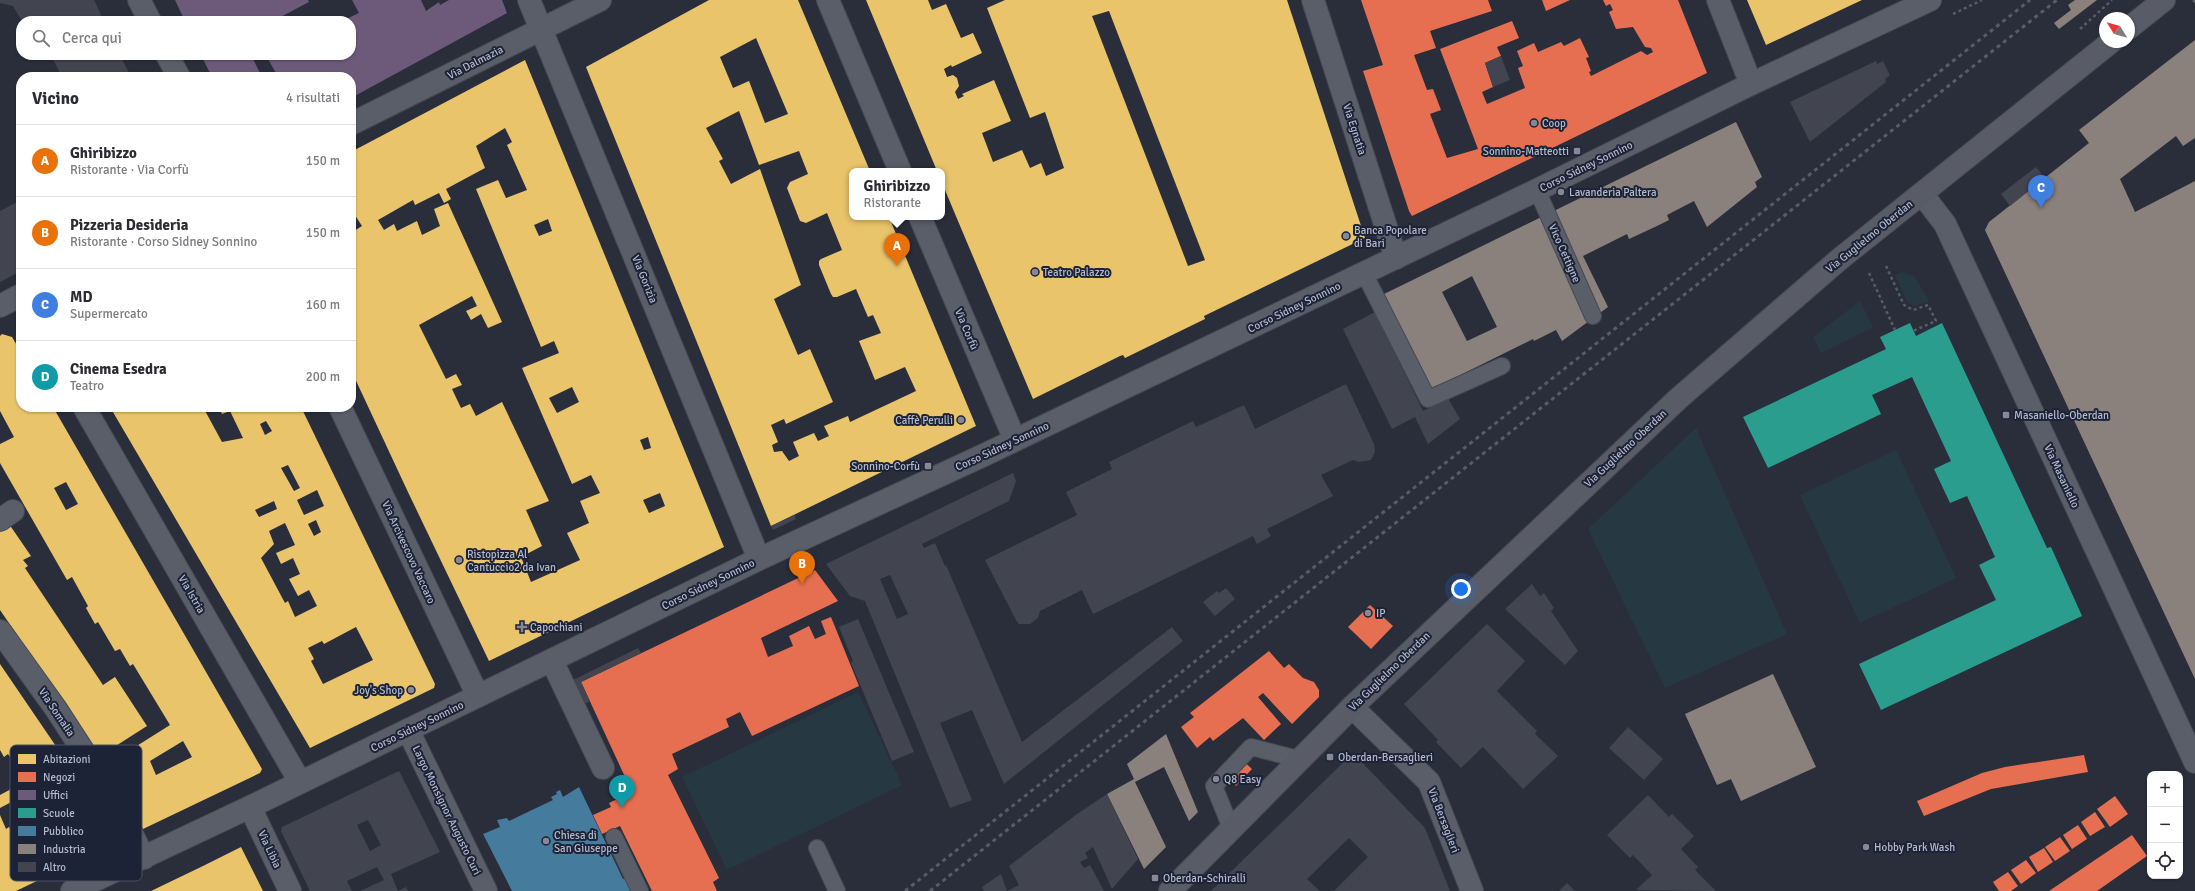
<!DOCTYPE html>
<html lang="it">
<meta charset="utf-8">
<style>
body{margin:0;font-family:Signika,sans-serif;background:#f7f7f7;color:#2b2b33}
.controls{position:absolute;right:12px;bottom:12px;display:grid;overflow:hidden;border-radius:8px;box-shadow:0 1px 3px #0004}
.controls button{width:36px;height:36px;display:grid;place-items:center;padding:0;border:0;border-bottom:1px solid #e1e1e2;background:#fff;color:#2b2b33;font:20px sans-serif}
.compass{position:absolute;left:2099px;top:12px;width:36px;height:36px;border-radius:50%;background:#fff;box-shadow:0 1px 3px #0004;rotate:307deg}
.you{position:absolute;left:1461px;top:589px;width:14px;height:14px;margin:-10px;border:3px solid #fff;border-radius:50%;background:#1a73e8;box-shadow:0 0 0 6px #1a73e833}
.badge{display:grid;place-items:center;width:26px;height:26px;border-radius:50%;background:#848899;color:#fff;font-size:13px;font-weight:700}
.pin{position:absolute;translate:-50% -33px;filter:drop-shadow(0 1px 2px #0008)}
.pin::after{content:'';position:absolute;top:21px;width:14px;height:12px;background:inherit;clip-path:polygon(0 0,100% 0,50% 100%)}
.popup{position:absolute;left:849px;top:168px;width:96px;height:52px;box-sizing:border-box;display:grid;place-content:center;border-radius:8px;background:#fff;filter:drop-shadow(0 1px 3px #0005);font-size:13px;white-space:nowrap;color:#7c7c81}
.popup b{font-size:15px;color:#2b2b33}
.popup::after{content:'';position:absolute;left:50%;top:100%;margin-left:-8px;border:8px solid transparent;border-top-color:#fff}
.list{margin:0;padding:0;list-style:none}
h2{display:flex;justify-content:space-between;align-items:center;height:52px;margin:0;padding:0 16px;font-size:17px}
h2 small{font-size:13px;font-weight:400;color:#7c7c81}
.list li{display:grid;grid-template-columns:26px 1fr auto;gap:12px;align-items:center;box-sizing:border-box;height:72px;padding:0 16px;border-top:1px solid #e1e1e2}
.list b{display:block;font-size:15px;white-space:nowrap}
.list p{margin:0;font-size:13px;white-space:nowrap;color:#7c7c81}
.list em{font-size:13px;font-style:normal;color:#7c7c81}
.icon{flex:none;width:22px;height:22px;fill:none;stroke:currentColor;stroke-width:2;stroke-linecap:round;stroke-linejoin:round}
.map{position:relative;flex:none;width:2195px;height:891px;overflow:hidden}
.search{position:absolute;background:#fff;box-shadow:0 1px 3px #0004;left:16px;top:16px;width:340px;height:44px;display:flex;align-items:center;gap:10px;box-sizing:border-box;padding:0 14px;border-radius:16px;color:#7c7c81;font-size:15px}
.panel{position:absolute;background:#fff;box-shadow:0 1px 3px #0004;left:16px;top:72px;width:340px;height:340px;border-radius:16px}
.map>svg:first-child{display:block}
.green{fill:#263942}
.homes{fill:#e9c46a;fill-rule:evenodd}
.shops{fill:#e76f51}
.offices{fill:#6d597a}
.schools{fill:#2a9d8f}
.public{fill:#457b9d}
.industry{fill:#8a817c;fill-rule:evenodd}
.building{fill:#424550;fill-rule:evenodd}
.lines{fill:none;stroke-linecap:round;stroke-linejoin:round}
.lane-casing{stroke:#464a54;stroke-width:18}
.street-casing{stroke:#464a54;stroke-width:24}
.secondary-casing{stroke:#464a54;stroke-width:24}
.path{stroke:#585c65;stroke-width:2.5;stroke-dasharray:3 3;stroke-linecap:butt}
.lane{stroke:#5a5e68;stroke-width:16}
.street{stroke:#5a5e68;stroke-width:22}
.secondary{stroke:#595c66;stroke-width:22}
.rail{stroke:#595c66;stroke-width:3;stroke-dasharray:4 4;stroke-linecap:butt}
.poi-dot{fill:#848899;stroke:#1c2336;stroke-width:1.5}
.labels{text-anchor:middle;stroke-width:4;stroke-linejoin:round;paint-order:stroke}
.street-label{font-size:11px;fill:#b4b9cc;stroke:#1c2336}
.poi-label{font-size:11px;fill:#b4b9cc;stroke:#1c2336;text-anchor:start}
.key{fill:#1c2336;stroke:#4a5063;stroke-width:1}
.key-label{font-size:11px;fill:#b4b9cc}
</style>
<div class="map">
<svg width="2195" height="891" viewBox="0 0 2195 891">
<rect width="100%" height="100%" fill="#2a2e3b"/>
<g class="green">
<polygon points="1903,272 1914,276 1929,301 1914,306 1907,302 1895,275"/>
<polygon points="1860,301 1873,327 1821,353 1813,337"/>
<polygon points="1696,428 1787,634 1665,688 1588,529"/>
<polygon points="1896,450 1956,578 1860,623 1800,495"/>
<polygon points="858,692 902,785 727,870 682,777"/>
</g>
<g class="homes">
<path d="M709 0H798L870 171H852V217H889L976 426 771 526 586 67ZM756 38 788 114 765 123 749 81 733 88 720 57ZM739 111 759 165 799 151 808 174 790 182 787 188 800 221 806 223 827 213 842 250 821 259 819 261V265L831 294 833 297H837L856 289 868 317 873 315 881 333 859 341 875 380 905 367 916 391 850 422 848 416 824 426 829 436 818 441 814 433 793 442 799 456 789 461 782 451 774 452 772 445 778 442 771 425 784 419 786 424 833 402 810 349 798 355 774 299 801 285 760 169 731 184 719 161 723 159 706 128Z"/>
<path d="M866 0H928L932 10 946 4 961 38 973 33 982 53 952 67 951 65 944 69 947 77 953 75 957 78 959 86 955 92 958 99 964 96 962 94 994 80 1011 121 982 133 993 162 1022 150 1030 168 1041 163 1046 176 1064 168 1045 112 1030 118 987 8 1005 0H1287L1365 238 1204 316 1205 319 1125 358 1123 355 1120 356 1033 399 942 183V171H937ZM1109 11 1205 260 1188 266 1092 16Z"/>
<polygon points="1747,0 1862,0 1766,45"/>
<path d="M525 60 724 547 489 661 407 490 351 370V227L354 231 362 226 353 212 351 213V152ZM505 128 512 142 507 145 527 190 506 198 498 180 476 189 541 347 554 341 559 353 522 368 572 484 591 475 600 493 580 501 589 523 567 533 580 560 531 582 521 557 542 546 526 510 549 501 502 402 476 416 470 404 461 408 452 389 462 385 456 374 446 379 419 325 472 296 477 306 466 311 471 320 481 314 488 328 502 322 448 203 434 209 440 226 422 235 417 221 397 231 394 224 384 230 378 220 413 200 415 205 439 193 444 203 451 199 446 189 485 168 476 146ZM548 219 552 231 539 236 534 225ZM572 387 579 402 557 413 549 398ZM648 437 651 448 644 450 640 440ZM660 493 665 506 649 513 643 500Z"/>
<path d="M2 334 12 337 21 352V407H53L262 769 260 773 143 829 125 791 105 766 170 725 133 664 130 666 120 649 115 651 98 622 95 624 86 608 88 606 72 577 67 580 0 463V444L14 437 0 411V336ZM66 482 78 504 66 510 54 488ZM183 741 192 757 156 775 150 761Z"/>
<path d="M110 407H203L222 442 243 438 230 411 222 414 219 407H301L435 684 434 688 310 748ZM266 421 272 431 265 435 260 424ZM288 465 300 488 294 491 281 468ZM317 490 324 506 304 515 297 500ZM274 501 277 509 259 517 255 510ZM316 520 321 532 314 536 308 524ZM285 523 295 545 276 553 281 564 293 558 300 574 289 579 298 596 309 590 317 606 295 617 288 601 285 603 261 558 274 544 269 531ZM356 627 373 660 323 684 311 661 314 659 308 648 322 641 324 644Z"/>
<polygon points="9,524 31,556 23,560 28,566 25,568 103,685 115,677 147,726 100,756 0,610 0,530"/>
<polygon points="0,664 94,802 116,843 16,891 0,891 0,815 6,829 9,827 13,834 35,824 44,835 52,831 44,815 40,817 32,803 37,801 26,778 25,778 8,754 4,757 0,750"/>
<polygon points="13,788 19,798 0,808 0,795"/>
<polygon points="241,847 263,891 151,891 203,866"/>
</g>
<g class="shops">
<polygon points="1361,0 1488,0 1492,11 1430,31 1436,48 1414,55 1427,90 1433,89 1441,110 1430,114 1447,158 1478,149 1440,49 1512,21 1519,38 1497,47 1501,56 1485,63 1493,87 1482,92 1487,104 1525,88 1518,68 1523,66 1517,51 1534,43 1538,52 1561,42 1564,46 1580,38 1589,57 1586,58 1591,71 1589,72 1591,76 1641,51 1647,55 1653,52 1651,48 1645,47 1633,27 1616,29 1609,12 1613,10 1610,4 1606,6 1603,0 1678,0 1707,73 1412,216 1409,211 1363,71 1383,65"/>
<polygon points="1542,0 1570,0 1546,11"/>
<polygon points="815,570 838,601 761,638 768,657 793,646 789,636 809,626 815,639 826,634 821,621 831,617 859,686 752,736 740,712 726,719 729,727 672,754 678,769 668,775 719,878 713,882 717,891 652,891 620,826 602,834 593,815 611,807 609,803 632,792 581,682"/>
<polygon points="1370,605 1393,626 1371,649 1348,627"/>
<polygon points="1269,651 1284,668 1289,664 1303,678 1314,682 1319,690 1319,697 1292,724 1263,693 1258,697 1281,724 1264,740 1243,718 1213,741 1210,737 1197,748 1181,727 1194,717 1190,713"/>
<polygon points="1235,753 1252,769 1236,786 1218,769"/>
<polygon points="2084,755 2088,772 1991,789 1924,816 1917,801 1982,773 2005,767"/>
<polygon points="2115,796 2128,814 2110,827 2097,809"/>
<polygon points="2095,812 2105,827 2090,836 2081,822"/>
<polygon points="2078,825 2087,839 2072,849 2063,835"/>
<polygon points="2132,835 2147,856 2097,891 2049,891"/>
<polygon points="2060,837 2070,851 2055,861 2045,847"/>
<polygon points="2044,848 2053,862 2038,872 2029,857"/>
<polygon points="2026,860 2036,873 2021,884 2011,870"/>
<polygon points="2008,872 2018,886 2011,891 1999,891 1993,882"/>
</g>
<g class="offices">
<polygon points="175,0 308,0 309,2 273,21 185,21"/>
<polygon points="352,0 421,0 426,11 439,2 440,5 449,0 502,0 507,13 351,98 351,77 274,77 277,75 268,59 275,55 351,55 351,21 342,21 359,13"/>
<polygon points="201,55 251,55 262,77 212,77"/>
</g>
<polygon class="schools" points="1910,323 1916,336 1942,323 2047,548 2051,547 2082,616 1881,710 1859,664 1996,600 1979,565 1995,557 1967,496 1950,503 1934,469 1951,461 1912,377 1872,395 1881,414 1768,468 1743,417 1886,349 1880,337"/>
<polygon class="public" points="579,787 623,879 627,878 633,891 512,891 483,834 500,827 497,820 507,818 509,821 553,800 551,797 557,794 556,792 560,790 563,797"/>
<g class="industry">
<polygon points="2075,0 2097,0 2059,29 2054,23 2071,10 2068,5"/>
<polygon points="2195,40 2195,138 2183,146 2176,136 2120,179 2135,212 2195,181 2195,679 1985,230 1989,222 2089,143 2079,130"/>
<path d="M1736 122 1762 177 1755 182 1757 187 1707 227 1694 201 1667 215 1669 220 1657 226 1629 239 1627 234 1583 256 1608 307 1562 341 1556 330 1534 341 1533 339 1432 389 1384 294ZM1472 276 1497 327 1467 341 1442 292Z"/>
<polygon points="1773,674 1816,767 1741,801 1731,779 1717,785 1685,714"/>
<polygon points="1166,734 1198,812 1189,821 1164,767 1135,782 1166,847 1144,869 1107,794 1134,779 1127,764"/>
</g>
<g class="building">
<polygon points="0,0 94,0 104,21 22,21 13,6 0,3"/>
<polygon points="51,55 120,55 131,77 62,77"/>
<polygon points="1501,56 1510,80 1493,87 1485,63"/>
<polygon points="1876,61 1877,64 1883,61 1890,75 1885,79 1886,82 1810,142 1790,102"/>
<polygon points="2036,167 2045,178 2010,206 2001,194"/>
<polygon points="21,200 21,271 0,282 0,211"/>
<polygon points="1375,312 1423,411 1448,398 1460,419 1428,444 1415,417 1392,429 1343,329"/>
<polygon points="1346,384 1374,444 1375,452 1371,460 1359,462 1353,460 1321,475 1333,496 1267,529 1271,536 1257,544 1253,536 1093,614 1082,590 1040,611 1038,618 1030,624 1019,624 1016,620 985,560 1077,515 1066,492 1112,469 1109,462 1193,421 1196,427 1244,405 1255,429"/>
<path d="M1013 473 1016 481 1009 501 922 544 924 548 935 543 945 566 946 565 1022 742 1172 627 1183 641 1004 784 972 710 940 723 972 800 950 808 865 601 850 596 826 564ZM890 575 908 614 897 619 880 579Z"/>
<polygon points="795,515 796,519 773,530 771,526"/>
<polygon points="1532,584 1540,596 1544,593 1554,608 1551,611 1578,651 1565,665 1505,609"/>
<polygon points="1226,588 1235,599 1215,616 1203,602 1217,591 1219,593"/>
<polygon points="858,619 914,752 892,761 851,663 853,661 839,627"/>
<polygon points="1487,624 1525,661 1497,691 1537,731 1535,734 1558,756 1523,789 1483,747 1461,768 1436,742 1438,740 1404,704"/>
<polygon points="638,648 641,653 581,682 590,701 583,705 571,681"/>
<polygon points="1628,727 1663,759 1644,780 1609,748"/>
<polygon points="1353,753 1425,828 1450,891 1334,891 1368,857 1349,838 1307,879 1320,891 1211,891"/>
<path d="M399 771 440 852 391 874 398 891 406 887 408 891H360L384 880 377 867 347 881 352 891H310L281 831 282 827ZM368 820 381 845 370 851 357 825Z"/>
<polygon points="1107,794 1138,859 1112,889 1093,847 1085,853 1088,858 1080,862 1084,868 1090,865 1104,891 984,891 982,887 1001,874 1007,891 1019,885 1009,866 1077,814"/>
<polygon points="1648,795 1669,817 1672,814 1694,836 1681,849 1698,867 1695,870 1716,891 1636,890 1652,875 1633,855 1630,858 1607,835"/>
<polygon points="1567,883 1575,891 1559,891"/>
</g>
<g class="lines">
<g class="lane-casing">
<g id="lane">
<polyline points="1537,190 1593,316"/>
<polyline points="1364,273 1428,399 1502,366"/>
<polyline points="1231,828 1214,786 1251,747 1298,759"/>
<polyline points="614,837 640,891"/>
<polyline points="817,848 837,891"/>
</g>
</g>
<g class="street-casing">
<g id="street">
<polyline points="139,0 150,21"/>
<polyline points="529,0 759,559"/>
<polyline points="828,0 900,171"/>
<polyline points="1313,0 1396,258"/>
<polyline points="1718,0 1751,84"/>
<polyline points="167,55 179,77"/>
<polyline points="351,124 600,0"/>
<polyline points="1922,194 1945,224 2195,762"/>
<polyline points="920,217 1015,440"/>
<polyline points="0,306 21,295"/>
<polyline points="84,407 300,782"/>
<polyline points="340,407 478,696"/>
<polyline points="0,520 13,511"/>
<polyline points="0,631 56,709 113,797 144,858"/>
<polyline points="552,661 603,768"/>
<polyline points="1352,707 1429,782 1472,891"/>
<polyline points="408,730 486,891"/>
<polyline points="250,807 290,891"/>
<polyline points="72,891 250,807 759,559 984,455 1537,190 1751,84 1930,0"/>
</g>
</g>
<g class="secondary-casing">
<g id="secondary">
<polyline points="2129,28 2164,0"/>
<polyline points="1170,891 1352,707 1679,398 1841,258 2111,42"/>
</g>
</g>
<g class="path">
<polyline points="2193,0 2195,2"/>
<polyline points="1953,14 1982,0"/>
<polyline points="2080,29 2112,0"/>
<polyline points="1886,266 1904,305 1913,310 1928,305 1936,321 1913,331"/>
<polyline points="1869,273 1895,330"/>
</g>
<use href="#lane" class="lane"/>
<use href="#street" class="street"/>
<use href="#secondary" class="secondary"/>
<g class="rail">
<polyline points="905,891 2030,0"/>
<polyline points="930,891 2057,0"/>
</g>
</g>
<g class="poi-dot">
<circle cx="1534" cy="123" r="4"/>
<rect x="1573" y="147" width="8" height="8" rx="2"/>
<circle cx="1561" cy="192" r="4"/>
<circle cx="1346" cy="236" r="4"/>
<circle cx="1035" cy="272" r="4"/>
<rect x="2002" y="411" width="8" height="8" rx="2"/>
<circle cx="961" cy="420" r="4"/>
<rect x="924" y="462" width="8" height="8" rx="2"/>
<circle cx="459" cy="560" r="4"/>
<circle cx="1368" cy="613" r="4"/>
<path d="M520 621h4v4h4v4h-4v4h-4v-4h-4v-4h4z"/>
<circle cx="411" cy="690" r="4"/>
<rect x="1326" y="753" width="8" height="8" rx="2"/>
<circle cx="1216" cy="779" r="4"/>
<circle cx="546" cy="841" r="4"/>
<circle cx="1866" cy="847" r="4"/>
<rect x="1151" y="874" width="8" height="8" rx="2"/>
</g>
<g class="labels">
<g class="street-label">
<text transform="translate(475 62) rotate(-27)" y="4">Via Dalmazia</text>
<text transform="translate(1355 129) rotate(72)" y="4">Via Egnatia</text>
<text transform="translate(1586 166) rotate(-26)" y="4">Corso Sidney Sonnino</text>
<text transform="translate(1869 236) rotate(-39)" y="4">Via Guglielmo Oberdan</text>
<text transform="translate(1565 253) rotate(66)" y="4">Vico Cettigne</text>
<text transform="translate(645 279) rotate(68)" y="4">Via Gorizia</text>
<text transform="translate(1294 307) rotate(-26)" y="4">Corso Sidney Sonnino</text>
<text transform="translate(967 329) rotate(67)" y="4">Via Corfù</text>
<text transform="translate(1002 446) rotate(-25)" y="4">Corso Sidney Sonnino</text>
<text transform="translate(1625 448) rotate(-43)" y="4">Via Guglielmo Oberdan</text>
<text transform="translate(2062 476) rotate(65)" y="4">Via Masaniello</text>
<text transform="translate(409 552) rotate(65)" y="4">Via Arcivescovo Vaccaro</text>
<text transform="translate(708 584) rotate(-26)" y="4">Corso Sidney Sonnino</text>
<text transform="translate(192 594) rotate(60)" y="4">Via Istria</text>
<text transform="translate(1389 671) rotate(-44)" y="4">Via Guglielmo Oberdan</text>
<text transform="translate(57 712) rotate(56)" y="4">Via Somalia</text>
<text transform="translate(417 726) rotate(-26)" y="4">Corso Sidney Sonnino</text>
<text transform="translate(447 810) rotate(64)" y="4">Largo Monsignor Augusto Curi</text>
<text transform="translate(1444 820) rotate(69)" y="4">Via Bersaglieri</text>
<text transform="translate(270 849) rotate(65)" y="4">Via Libia</text>
</g>
<g class="poi-label">
<text x="1542" y="127">Coop</text>
<text x="1569" y="155" text-anchor="end">Sonnino-Matteotti</text>
<text x="1569" y="196">Lavanderia Paltera</text>
<text x="1354" y="234">Banca Popolare<tspan x="1354" dy="13">di Bari</tspan></text>
<text x="1043" y="276">Teatro Palazzo</text>
<text x="2014" y="419">Masaniello-Oberdan</text>
<text x="953" y="424" text-anchor="end">Caffè Perulli</text>
<text x="920" y="470" text-anchor="end">Sonnino-Corfù</text>
<text x="467" y="558">Ristopizza Al<tspan x="467" dy="13">Cantuccio2 da Ivan</tspan></text>
<text x="1376" y="617">IP</text>
<text x="530" y="631">Capochiani</text>
<text x="403" y="694" text-anchor="end">Joy's Shop</text>
<text x="1338" y="761">Oberdan-Bersaglieri</text>
<text x="1224" y="783">Q8 Easy</text>
<text x="554" y="839">Chiesa di<tspan x="554" dy="13">San Giuseppe</tspan></text>
<text x="1874" y="851">Hobby Park Wash</text>
<text x="1163" y="882">Oberdan-Schiralli</text>
</g>
</g>
<rect x="10" y="745" width="132" height="136" rx="6" class="key"/>
<rect x="18" y="754" width="18" height="10" fill="#e9c46a"/>
<rect x="18" y="772" width="18" height="10" fill="#e76f51"/>
<rect x="18" y="790" width="18" height="10" fill="#6d597a"/>
<rect x="18" y="808" width="18" height="10" fill="#2a9d8f"/>
<rect x="18" y="826" width="18" height="10" fill="#457b9d"/>
<rect x="18" y="844" width="18" height="10" fill="#8a817c"/>
<rect x="18" y="862" width="18" height="10" fill="#424550"/>
<g class="key-label">
<text x="43" y="763">Abitazioni</text>
<text x="43" y="781">Negozi</text>
<text x="43" y="799">Uffici</text>
<text x="43" y="817">Scuole</text>
<text x="43" y="835">Pubblico</text>
<text x="43" y="853">Industria</text>
<text x="43" y="871">Altro</text>
</g>
</svg>
<div class="controls">
<button>+</button>
<button>−</button>
<button><svg class="icon" aria-label="locate" viewBox="0 0 24 24"><circle cx="12" cy="12" r="6"/><path d="M12 2v4M12 18v4M2 12h4M18 12h4"/></svg></button>
</div>
<svg class="compass" viewBox="-18 -18 36 36"><path d="M0-13l5 13h-10z" fill="#e53935"/><path d="M0 13l5-13h-10z" fill="#7c7c81"/></svg>
<div class="you"></div>
<div class="pin badge" style="left:897px;top:266px;background:#e8710a">A</div>
<div class="popup"><b>Ghiribizzo</b>Ristorante</div>
<div class="pin badge" style="left:802px;top:584px;background:#e8710a">B</div>
<div class="pin badge" style="left:2041px;top:208px;background:#3f7fe0">C</div>
<div class="pin badge" style="left:622px;top:808px;background:#0f9aa8">D</div>
<div class="search"><svg class="icon" aria-label="search" viewBox="0 0 24 24"><circle cx="10" cy="10" r="6"/><path d="M15 15l6 6"/></svg>Cerca qui</div>
<section class="panel">
<h2>Vicino<small>4 risultati</small></h2>
<ul class="list">
<li><span class="badge" style="background:#e8710a">A</span><div><b>Ghiribizzo</b><p>Ristorante · Via Corfù</p></div><em>150 m</em></li>
<li><span class="badge" style="background:#e8710a">B</span><div><b>Pizzeria Desideria</b><p>Ristorante · Corso Sidney Sonnino</p></div><em>150 m</em></li>
<li><span class="badge" style="background:#3f7fe0">C</span><div><b>MD</b><p>Supermercato</p></div><em>160 m</em></li>
<li><span class="badge" style="background:#0f9aa8">D</span><div><b>Cinema Esedra</b><p>Teatro</p></div><em>200 m</em></li>
</ul>
</section>
</div>
